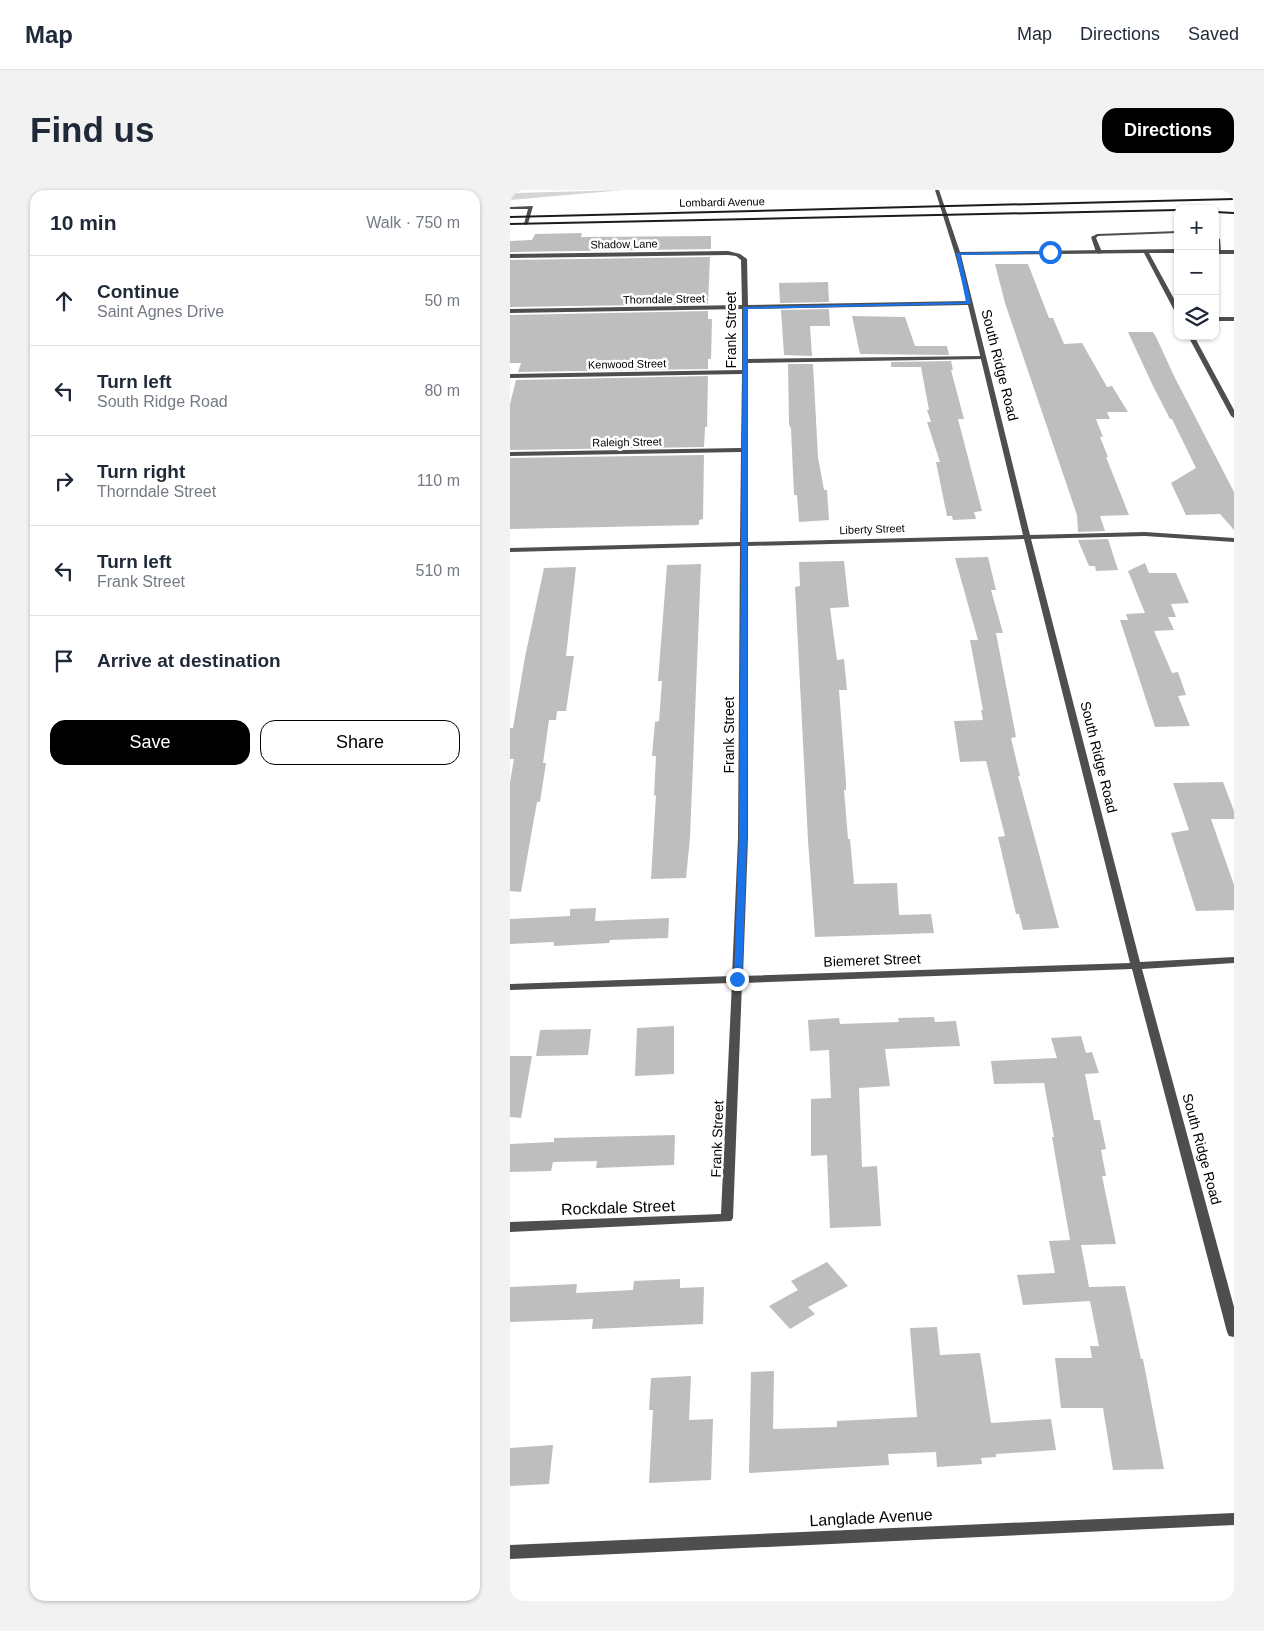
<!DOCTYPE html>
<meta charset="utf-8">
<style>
body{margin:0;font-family:Helvetica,sans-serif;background:#f2f2f3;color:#1f2937}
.controls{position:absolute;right:15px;top:15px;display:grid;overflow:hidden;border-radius:10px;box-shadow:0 1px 4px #0004}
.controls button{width:45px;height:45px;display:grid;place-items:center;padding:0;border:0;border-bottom:1px solid #e0e1e3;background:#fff;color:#1f2937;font:25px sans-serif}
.stop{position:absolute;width:15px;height:15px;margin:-11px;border:4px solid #1a73e8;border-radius:50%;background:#fff}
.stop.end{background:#1a73e8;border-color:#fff;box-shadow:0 1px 5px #0008}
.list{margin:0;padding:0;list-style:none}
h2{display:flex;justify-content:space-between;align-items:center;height:65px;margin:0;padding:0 20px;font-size:21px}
h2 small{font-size:16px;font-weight:400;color:#747a83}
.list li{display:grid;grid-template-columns:32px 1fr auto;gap:15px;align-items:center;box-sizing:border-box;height:90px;padding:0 20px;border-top:1px solid #e0e1e3}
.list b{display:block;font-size:19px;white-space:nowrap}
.list p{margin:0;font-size:16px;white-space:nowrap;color:#747a83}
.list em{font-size:16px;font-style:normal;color:#747a83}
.actions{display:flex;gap:10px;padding:15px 20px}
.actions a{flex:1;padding:11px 0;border:1px solid #000;border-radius:15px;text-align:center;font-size:18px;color:#000}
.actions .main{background:#000;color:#fff}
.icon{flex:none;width:28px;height:28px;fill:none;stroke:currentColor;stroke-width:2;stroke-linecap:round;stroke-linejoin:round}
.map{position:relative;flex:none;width:724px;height:1411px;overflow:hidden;border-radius:15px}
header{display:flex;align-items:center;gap:30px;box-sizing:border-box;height:70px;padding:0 25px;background:#fff;border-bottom:1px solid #e0e1e3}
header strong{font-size:24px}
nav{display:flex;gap:28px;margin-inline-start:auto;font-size:18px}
.intro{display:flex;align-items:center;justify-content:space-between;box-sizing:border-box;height:120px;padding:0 30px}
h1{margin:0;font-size:35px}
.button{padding:12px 22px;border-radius:15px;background:#000;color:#fff;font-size:18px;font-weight:700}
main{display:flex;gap:30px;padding:0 30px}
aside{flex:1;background:#fff;border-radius:15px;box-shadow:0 1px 4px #0004}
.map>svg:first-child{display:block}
.green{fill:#d5d5d5}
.building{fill:#bebebe}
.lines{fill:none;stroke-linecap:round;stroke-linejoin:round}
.service{fill:#4e4e4e;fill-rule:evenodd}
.minor{fill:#4e4e4e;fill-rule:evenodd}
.secondary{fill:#1b1b1b;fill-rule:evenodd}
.route{fill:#1a73e8}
.labels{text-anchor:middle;stroke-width:5;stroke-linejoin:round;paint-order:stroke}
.far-street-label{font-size:11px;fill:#000;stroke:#fff}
.street-label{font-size:14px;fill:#000;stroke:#fff}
.near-street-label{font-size:16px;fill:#000;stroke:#fff}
</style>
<header>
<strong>Map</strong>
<nav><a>Map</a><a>Directions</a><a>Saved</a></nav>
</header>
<div class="intro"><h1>Find us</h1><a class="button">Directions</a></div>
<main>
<aside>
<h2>10 min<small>Walk · 750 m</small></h2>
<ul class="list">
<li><svg class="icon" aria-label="ahead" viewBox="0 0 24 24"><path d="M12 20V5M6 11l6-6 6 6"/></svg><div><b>Continue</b><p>Saint Agnes Drive</p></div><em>50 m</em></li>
<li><svg class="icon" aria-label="left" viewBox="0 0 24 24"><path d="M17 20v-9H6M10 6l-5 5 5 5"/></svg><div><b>Turn left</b><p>South Ridge Road</p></div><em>80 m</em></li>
<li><svg class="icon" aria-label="right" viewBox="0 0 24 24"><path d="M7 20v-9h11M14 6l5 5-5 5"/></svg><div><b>Turn right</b><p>Thorndale Street</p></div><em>110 m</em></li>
<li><svg class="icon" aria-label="left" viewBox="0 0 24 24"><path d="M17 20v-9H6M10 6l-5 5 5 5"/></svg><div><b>Turn left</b><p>Frank Street</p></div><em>510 m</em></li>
<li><svg class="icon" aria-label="arrive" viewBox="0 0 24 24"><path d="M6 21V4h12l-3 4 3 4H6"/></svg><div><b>Arrive at destination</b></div></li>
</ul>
<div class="actions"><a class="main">Save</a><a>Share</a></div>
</aside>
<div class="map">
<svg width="724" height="1411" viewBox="0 0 724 1411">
<rect width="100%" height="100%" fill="#fff"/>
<polygon class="green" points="114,0 0,10 0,4 6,3"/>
<g class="building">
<polygon points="72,43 71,47 201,46 201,59 0,62 0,51 22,50 25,44"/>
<polygon points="200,67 198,114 0,117 0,70"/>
<polygon points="485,74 518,74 539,128 543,128 554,154 572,153 597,197 602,196 618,222 597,222 600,229 586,229 593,247 590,247 598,267 596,267 619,325 590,326 595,341 568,342 567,325 495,113"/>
<polygon points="318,92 319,112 270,113 269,93"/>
<polygon points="319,119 320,136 300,136 302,166 274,165 271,120"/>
<polygon points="198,121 198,129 202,129 201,169 198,169 198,179 8,182 11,173 0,173 0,125"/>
<polygon points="342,126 395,127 405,156 437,156 439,165 350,164"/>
<polygon points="618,142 643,142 647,149 664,186 724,302 724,340 710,324 676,325 661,293 686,278 662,229 660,229 643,196"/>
<polygon points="441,171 443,180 441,180 454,229 448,229 472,321 464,322 466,329 443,330 442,326 437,326 426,272 430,272 417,232 421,232 417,220 419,220 411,177 381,177 381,172"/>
<polygon points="278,174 303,174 308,267 314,300 317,300 319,330 289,332 287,305 284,305 281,239 279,234"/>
<polygon points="198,186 197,237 195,237 194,257 0,260 0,214 6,190"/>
<polygon points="194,265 193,329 189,330 189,335 0,339 0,268"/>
<polygon points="598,349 608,380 586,381 585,376 579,376 568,350"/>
<polygon points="478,367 486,400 481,400 493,443 486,443 506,547 501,548 510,586 508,586 549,738 513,740 509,724 506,724 488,647 495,646 476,571 450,572 444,531 473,530 471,520 473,520 460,450 468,450 445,368"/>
<polygon points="334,371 339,417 320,418 327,470 334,469 337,500 329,500 336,593 336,600 334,600 338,649 340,649 344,694 387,693 389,725 421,724 424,743 305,747 298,650 285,397 290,396 289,372"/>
<polygon points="635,373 639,383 666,383 679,413 661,414 666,427 658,427 664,440 644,441 662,483 668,482 676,505 668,506 680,536 645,537 610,430 618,430 616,424 635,423 618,381"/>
<polygon points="191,374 180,648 176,688 141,689 146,605 144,606 146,566 142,566 145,532 149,531 152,491 148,491 157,375"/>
<polygon points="66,377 56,466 64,466 56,521 47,521 46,530 39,530 33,573 36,573 30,612 27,612 11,702 0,701 0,592 4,569 0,569 0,538 3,538 15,467 34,378"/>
<polygon points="713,592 724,621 724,629 701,629 724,695 724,720 686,721 661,643 679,640 663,593"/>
<polygon points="86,718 85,731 159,728 158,748 100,750 99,753 44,756 44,752 0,754 0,729 60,726 60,719"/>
<polygon points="424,827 425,832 446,831 450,856 375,859 380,896 349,898 352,977 367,976 371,1036 320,1038 317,965 301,966 301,909 321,908 319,860 300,861 298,830 329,828 330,834 389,832 388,828"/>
<polygon points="164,836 164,884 125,886 127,838"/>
<polygon points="81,839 78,865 26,866 30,840"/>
<polygon points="571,846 576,863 582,862 589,883 575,884 584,930 590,930 596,959 591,960 596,986 592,986 606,1054 571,1055 579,1097 615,1096 631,1169 633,1169 654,1279 603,1280 593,1218 551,1218 545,1168 582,1168 580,1156 589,1156 580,1111 513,1115 507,1085 545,1083 539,1051 560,1050 542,947 544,947 534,893 484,894 481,871 547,868 541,848"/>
<polygon points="0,866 22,866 11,928 0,927"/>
<polygon points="165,945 164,975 86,978 87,971 43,972 41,981 0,982 0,954 44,952 44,948"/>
<polygon points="317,1072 338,1096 298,1117 305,1124 280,1139 259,1116 288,1100 281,1091"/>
<polygon points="170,1089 170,1098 194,1097 193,1134 82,1139 83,1129 0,1132 0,1097 67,1094 66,1103 123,1100 124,1091"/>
<polygon points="427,1137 430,1165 470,1163 481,1233 541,1229 546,1260 486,1264 486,1267 471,1268 472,1274 427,1277 426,1262 378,1264 379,1275 239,1283 241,1182 264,1181 263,1239 327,1237 327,1231 407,1227 400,1138"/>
<polygon points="181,1186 179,1230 203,1229 201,1290 139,1293 143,1220 139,1220 141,1188"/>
<polygon points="43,1255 39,1294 0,1296 0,1258"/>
</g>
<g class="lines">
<g class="service">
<polygon points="23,16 18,34 16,35 14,34 18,19 0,19 0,17"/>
<polygon points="668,41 668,43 588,46 586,48 592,62 589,64 586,62 581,47 587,44"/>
<polygon points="705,46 710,49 711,63 706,62"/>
<polygon points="472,166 475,168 474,169 235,173 232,171 235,169"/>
</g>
<g class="minor">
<path d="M425 0H429L450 62 668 59V63H639L668 116V124L665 122 634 63 451 65 520 345 635 342 724 348V352L635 346 521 349 630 772 724 767V773L632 779 724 1117V1147L719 1146 717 1142 622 779 232 793 223 1028 221 1031 0 1042V1032L211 1024 222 793 0 800V794L222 786 228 648 230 356 0 362V358L230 352 231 262 0 266V262L231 258 232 184 0 188V184L232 180V119L0 123V119L232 115 231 70 226 66 218 65 0 68V64L218 61 230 64 237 69 238 115 457 111 445 64ZM458 115 513 345 238 352V119ZM514 349 620 773 233 786 238 648V356Z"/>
<rect x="705" y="60" width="19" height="4"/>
<rect x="705" y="127" width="19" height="4"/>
<polygon points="678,146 684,146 724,220 724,228 721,226"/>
<polygon points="724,1323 724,1335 0,1369 0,1355"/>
</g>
<g class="secondary">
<polygon points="724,8 724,10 0,28 0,26"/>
<polygon points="668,19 668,21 0,35 0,33"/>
<polygon points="705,21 724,22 724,24 705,23"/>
</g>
</g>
<polygon class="route" points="540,61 541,63 450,65 461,113 459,114 238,119 237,648 232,789 230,791 224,791 229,648 233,117 456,112 446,63"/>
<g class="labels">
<g class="far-street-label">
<text transform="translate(212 12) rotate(-1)" y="4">Lombardi Avenue</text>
<text transform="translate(114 54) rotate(-1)" y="4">Shadow Lane</text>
<text transform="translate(154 109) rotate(-1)" y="4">Thorndale Street</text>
<text transform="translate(117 174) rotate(-1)" y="4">Kenwood Street</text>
<text transform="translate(117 252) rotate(-1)" y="4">Raleigh Street</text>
<text transform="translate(362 339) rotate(-2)" y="4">Liberty Street</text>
</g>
<g class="street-label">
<text transform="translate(221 140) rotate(-90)" y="5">Frank Street</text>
<text transform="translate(490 175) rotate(76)" y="5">South Ridge Road</text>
<text transform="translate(219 545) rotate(-90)" y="5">Frank Street</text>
<text transform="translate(589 567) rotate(76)" y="5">South Ridge Road</text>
<text transform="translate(362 770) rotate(-2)" y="5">Biemeret Street</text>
<text transform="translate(207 949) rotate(-88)" y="5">Frank Street</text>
<text transform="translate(692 959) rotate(75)" y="5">South Ridge Road</text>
</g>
<g class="near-street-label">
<text transform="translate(108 1017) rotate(-2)" y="6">Rockdale Street</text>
<text transform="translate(361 1327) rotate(-3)" y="6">Langlade Avenue</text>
</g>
</g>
</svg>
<div class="controls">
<button>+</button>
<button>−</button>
<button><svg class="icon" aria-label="layers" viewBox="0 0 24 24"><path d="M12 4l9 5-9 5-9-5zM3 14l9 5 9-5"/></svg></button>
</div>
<div class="stop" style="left:540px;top:62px"></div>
<div class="stop end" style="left:227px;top:789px"></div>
</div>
</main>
